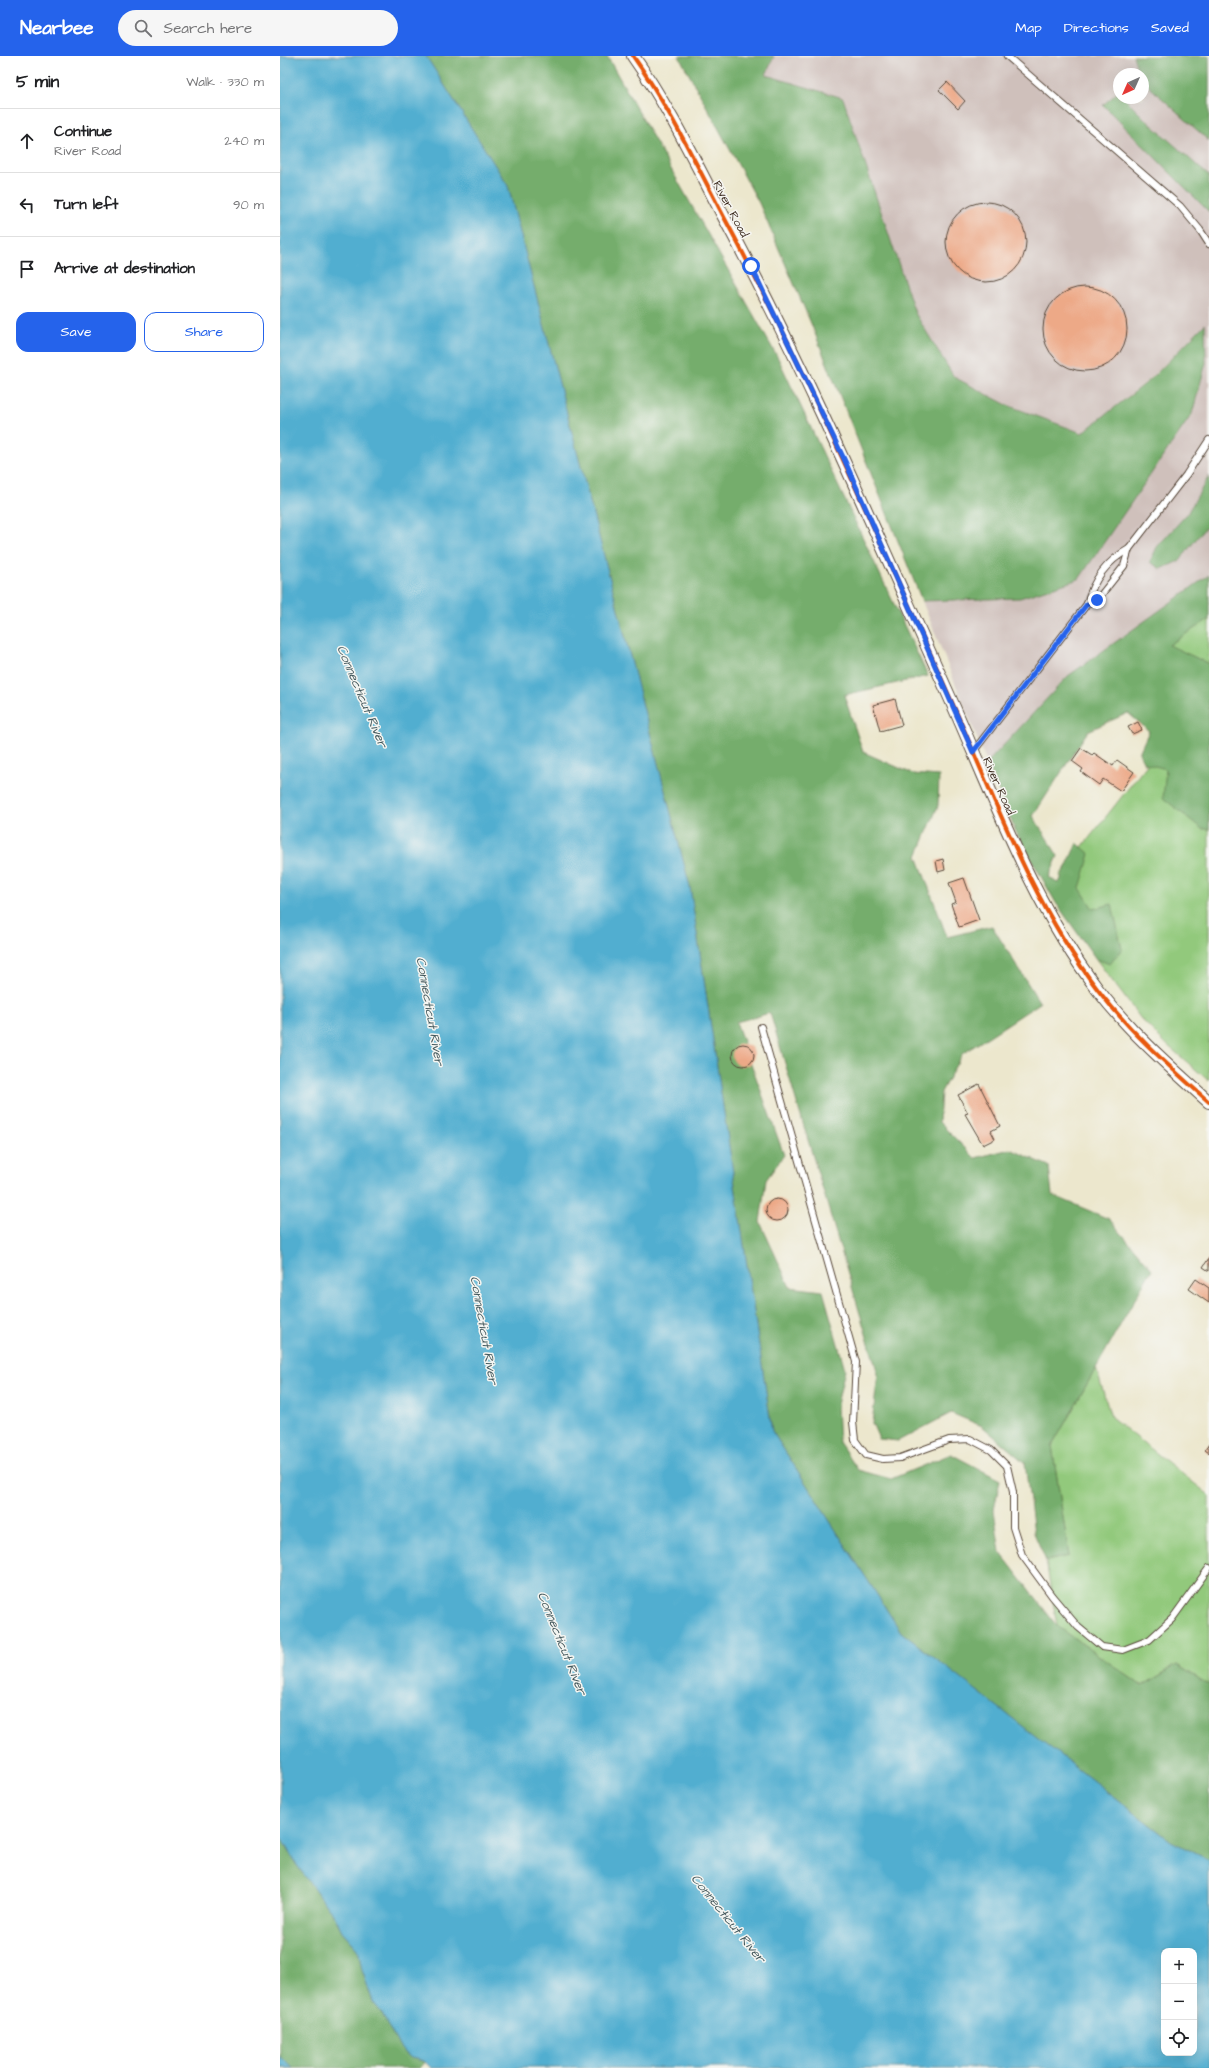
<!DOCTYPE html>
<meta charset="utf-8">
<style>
body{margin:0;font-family:"Architects Daughter",sans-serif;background:#f6f6f6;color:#202124}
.controls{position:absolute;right:12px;bottom:12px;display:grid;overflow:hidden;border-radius:8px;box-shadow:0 4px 16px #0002}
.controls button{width:36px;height:36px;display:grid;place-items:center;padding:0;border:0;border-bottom:1px solid #e0e0e0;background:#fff;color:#202124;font:20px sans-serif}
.compass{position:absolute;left:833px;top:12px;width:36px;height:36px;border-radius:50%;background:#fff;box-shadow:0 4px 16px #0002;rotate:225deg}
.stop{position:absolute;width:12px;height:12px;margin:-9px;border:3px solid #2563eb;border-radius:50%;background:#fff}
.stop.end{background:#2563eb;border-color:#fff;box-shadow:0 1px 4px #0008}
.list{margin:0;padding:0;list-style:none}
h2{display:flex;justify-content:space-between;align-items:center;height:52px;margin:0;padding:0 16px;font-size:17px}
h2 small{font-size:13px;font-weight:400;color:#757577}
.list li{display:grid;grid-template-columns:26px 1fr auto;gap:12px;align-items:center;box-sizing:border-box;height:64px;padding:0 16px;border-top:1px solid #e0e0e0}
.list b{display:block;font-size:15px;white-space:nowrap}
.list p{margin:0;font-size:13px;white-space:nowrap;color:#757577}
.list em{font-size:13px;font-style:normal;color:#757577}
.actions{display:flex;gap:8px;padding:12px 16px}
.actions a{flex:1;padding:9px 0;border:1px solid #2563eb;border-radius:12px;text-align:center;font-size:14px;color:#2563eb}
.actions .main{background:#2563eb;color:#fff}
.icon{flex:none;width:22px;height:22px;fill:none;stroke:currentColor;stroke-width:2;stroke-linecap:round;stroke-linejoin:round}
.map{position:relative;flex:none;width:929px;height:2012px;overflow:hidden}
header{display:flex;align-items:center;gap:24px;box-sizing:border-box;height:56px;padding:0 20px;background:#2563eb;color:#fff}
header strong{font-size:19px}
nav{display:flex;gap:22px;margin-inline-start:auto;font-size:14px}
.search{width:280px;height:36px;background:#f6f6f6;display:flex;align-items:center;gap:10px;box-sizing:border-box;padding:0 14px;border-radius:22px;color:#757577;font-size:15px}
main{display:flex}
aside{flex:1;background:#fff}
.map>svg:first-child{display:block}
.industrial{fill:#cfc0bb}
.green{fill:#92c97c;stroke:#667a4d}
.forest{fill:#75ad6c;stroke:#586c45}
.water{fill:#51aed0;stroke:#466c77;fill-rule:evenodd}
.building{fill:#eda987}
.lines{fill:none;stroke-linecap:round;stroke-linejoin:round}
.lane-casing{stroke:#564638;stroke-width:8}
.street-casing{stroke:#564638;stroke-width:14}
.lane{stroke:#fff;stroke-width:6}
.street{stroke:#fff;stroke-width:12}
.cycleway-casing{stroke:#f6f6f2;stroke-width:6}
.cycleway{stroke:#e8590c;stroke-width:4}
.route{stroke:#2563eb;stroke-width:5}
.labels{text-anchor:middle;stroke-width:3;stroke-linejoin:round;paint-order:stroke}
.street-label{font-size:12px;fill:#3b2a1e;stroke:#f6f6f2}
.water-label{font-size:13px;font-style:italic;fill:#43585c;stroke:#f6f6f2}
</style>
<header>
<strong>Nearbee</strong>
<div class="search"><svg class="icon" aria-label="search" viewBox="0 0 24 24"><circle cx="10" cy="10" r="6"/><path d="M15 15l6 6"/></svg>Search here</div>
<nav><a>Map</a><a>Directions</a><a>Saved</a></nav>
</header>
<main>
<aside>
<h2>5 min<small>Walk · 330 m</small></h2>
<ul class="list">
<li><svg class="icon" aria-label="ahead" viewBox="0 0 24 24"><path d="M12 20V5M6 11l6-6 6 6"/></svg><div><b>Continue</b><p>River Road</p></div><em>240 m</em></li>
<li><svg class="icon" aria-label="left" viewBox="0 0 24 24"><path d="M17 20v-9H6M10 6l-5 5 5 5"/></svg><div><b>Turn left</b></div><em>90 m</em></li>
<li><svg class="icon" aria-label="arrive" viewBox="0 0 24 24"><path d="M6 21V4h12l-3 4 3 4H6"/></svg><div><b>Arrive at destination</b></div></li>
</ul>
<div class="actions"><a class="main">Save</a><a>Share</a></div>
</aside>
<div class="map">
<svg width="929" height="2012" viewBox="0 0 929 2012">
<rect width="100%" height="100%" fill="#f6f6f2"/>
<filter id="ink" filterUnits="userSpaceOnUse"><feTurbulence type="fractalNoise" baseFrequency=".025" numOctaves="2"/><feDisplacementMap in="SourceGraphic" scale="8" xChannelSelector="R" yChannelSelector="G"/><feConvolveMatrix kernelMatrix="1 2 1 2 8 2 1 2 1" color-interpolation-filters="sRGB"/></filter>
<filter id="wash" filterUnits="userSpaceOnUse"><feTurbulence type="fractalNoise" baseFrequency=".012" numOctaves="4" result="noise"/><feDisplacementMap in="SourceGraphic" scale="16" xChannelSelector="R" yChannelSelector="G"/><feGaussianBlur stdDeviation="0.9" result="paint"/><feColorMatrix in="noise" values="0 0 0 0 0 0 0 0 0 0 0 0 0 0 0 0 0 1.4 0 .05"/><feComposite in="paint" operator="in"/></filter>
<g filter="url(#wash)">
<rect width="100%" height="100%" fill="#ece7cd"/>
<g class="industrial">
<polygon points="494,0 853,0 859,18 839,18 839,36 823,49 929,156 929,420 907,458 877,491 898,505 924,473 929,471 929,519 788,620 707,707 642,545 740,542 925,268 870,323 802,377 727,349 674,321 486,19"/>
<polygon points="863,25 929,85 929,120 865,63 844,42 863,42"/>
</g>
<g class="green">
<polygon points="929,563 929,608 888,589"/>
<polygon points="929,630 929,1025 886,988 861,963 816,903 820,904 780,819"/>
<polygon points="816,1312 831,1361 929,1439 929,1629 897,1609 862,1630 777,1570 766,1505 789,1500 772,1390"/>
</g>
<g class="forest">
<polygon points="146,0 327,0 498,302 648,620 564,639 583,696 633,718 659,720 658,750 637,800 667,881 712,870 760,947 682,998 661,1036 659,1066 695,1102 730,1093 769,1110 772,1139 829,1163 872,1213 772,1390 789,1500 766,1505 754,1477 745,1407 702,1370 671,1357 618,1385 599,1383 592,1367 598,1318 490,957 456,966 504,1099 486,1124 480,1166 510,1231 543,1235 565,1313 557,1349 559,1386 578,1414 611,1423 671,1398 720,1424 714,1454 720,1496 777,1570 862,1630 897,1609 929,1629 929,1804 891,1785 621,1576 492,1375 410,831 228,130"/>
<polygon points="399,0 494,0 486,19 563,42 635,257 674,321 727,349 802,377 870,324 925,268 926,307 912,358 799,523 740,542 642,545 530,265 479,147"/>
<polygon points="853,0 929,0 929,85 863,25 863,18 859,18"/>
<polygon points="838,36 839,42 844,42 865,63 929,120 929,156 823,49"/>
<polygon points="929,420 929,471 924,473 899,505 881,513 870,506 877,491 907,458"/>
<polygon points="929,519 929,563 889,589 929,608 929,773 922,773 883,742 886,713 864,707 859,697 869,675 848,657 808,675 753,760 778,800 769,821 779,827 797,787 810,798 800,832 813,853 832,848 842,893 830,908 816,903 776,847 736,776 707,707 788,620"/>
<polygon points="0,1780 16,1808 55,1861 62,1875 78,1893 82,1914 93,1946 101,1956 120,1992 131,2002 146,2006 139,2012 0,2012"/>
</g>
<g class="water">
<path d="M0 0H146L228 130 410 831 492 1375 621 1576 891 1785 929 1804V2012H151L144 2005 131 2002 120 1992 101 1956 93 1946 82 1914 78 1893 62 1875 55 1861 16 1808 0 1780ZM884 1895H914V1997H884Z"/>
<polygon points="0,2000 13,2012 0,2012"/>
</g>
<g id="blocks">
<g class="building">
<polygon points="667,26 685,45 678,53 659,34"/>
<circle cx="706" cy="186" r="40"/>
<circle cx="805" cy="273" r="42"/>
<polygon points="615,643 622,669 600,675 593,649"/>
<polygon points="858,666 862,674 852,678 848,671"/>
<polygon points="801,692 812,699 814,697 833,710 837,704 854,716 841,735 823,723 819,729 801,716 803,713 792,705"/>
<polygon points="663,803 665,814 658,816 656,805"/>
<polygon points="684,822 699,864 679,871 671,848 676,846 669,827"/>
<circle cx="463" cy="999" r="11"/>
<polygon points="699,1028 720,1070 711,1075 715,1083 703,1089 685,1058 688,1057 678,1039"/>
<circle cx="497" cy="1154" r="11"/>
<polygon points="929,1202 929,1215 923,1211"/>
<polygon points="916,1223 929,1232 929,1247 909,1233"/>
<polygon points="929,1388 929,1397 925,1394"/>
</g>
</g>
</g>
<g filter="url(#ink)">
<use href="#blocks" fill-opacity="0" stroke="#564638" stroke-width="1"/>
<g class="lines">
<g class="lane-casing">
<g id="lane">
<polyline points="727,0 900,150 920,174 929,188"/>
<polyline points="807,548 817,544 844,510 849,493 906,419 929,384"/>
<path d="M693 696 807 548C813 524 827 505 849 493"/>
<polyline points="481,971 576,1306 573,1366 575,1384 586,1399 603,1403 620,1402 669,1384 690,1383 711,1394 727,1410 733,1436 733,1471 742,1499 772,1540 798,1571 822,1591 843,1594 869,1584 892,1563 929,1512"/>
</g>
</g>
<g class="street-casing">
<path id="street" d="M353 0C389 51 416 108 445 163 527 316 595 475 666 633 712 735 750 845 818 934 850 976 890 1011 929 1046"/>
</g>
<use href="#lane" class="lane"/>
<use href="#street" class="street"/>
<g class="cycleway-casing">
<path id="cycleway" d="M353 0C389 51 416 108 445 163 527 316 595 475 666 633 712 735 750 845 818 934 850 976 890 1011 929 1046"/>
</g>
<use href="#cycleway" class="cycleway"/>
</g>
</g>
<g class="lines" filter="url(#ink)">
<polyline class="route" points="471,210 564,403 693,696 807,548 817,544"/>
</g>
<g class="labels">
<g class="street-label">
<text transform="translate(451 153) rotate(62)" y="4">River Road</text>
<text transform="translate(719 730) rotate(66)" y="4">River Road</text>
</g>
<g class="water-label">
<text transform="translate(83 640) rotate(67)" y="5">Connecticut River</text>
<text transform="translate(151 955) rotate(80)" y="5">Connecticut River</text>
<text transform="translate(205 1274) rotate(80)" y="5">Connecticut River</text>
<text transform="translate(283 1587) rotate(68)" y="5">Connecticut River</text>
<text transform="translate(449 1862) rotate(51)" y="5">Connecticut River</text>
</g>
</g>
</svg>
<div class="controls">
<button>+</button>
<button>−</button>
<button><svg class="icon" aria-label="locate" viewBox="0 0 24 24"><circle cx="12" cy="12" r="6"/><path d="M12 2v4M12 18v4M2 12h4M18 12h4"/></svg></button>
</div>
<svg class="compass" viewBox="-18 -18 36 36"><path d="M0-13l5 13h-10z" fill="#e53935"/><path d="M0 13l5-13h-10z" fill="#757577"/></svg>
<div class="stop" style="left:471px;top:210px"></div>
<div class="stop end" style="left:817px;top:544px"></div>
</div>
</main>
